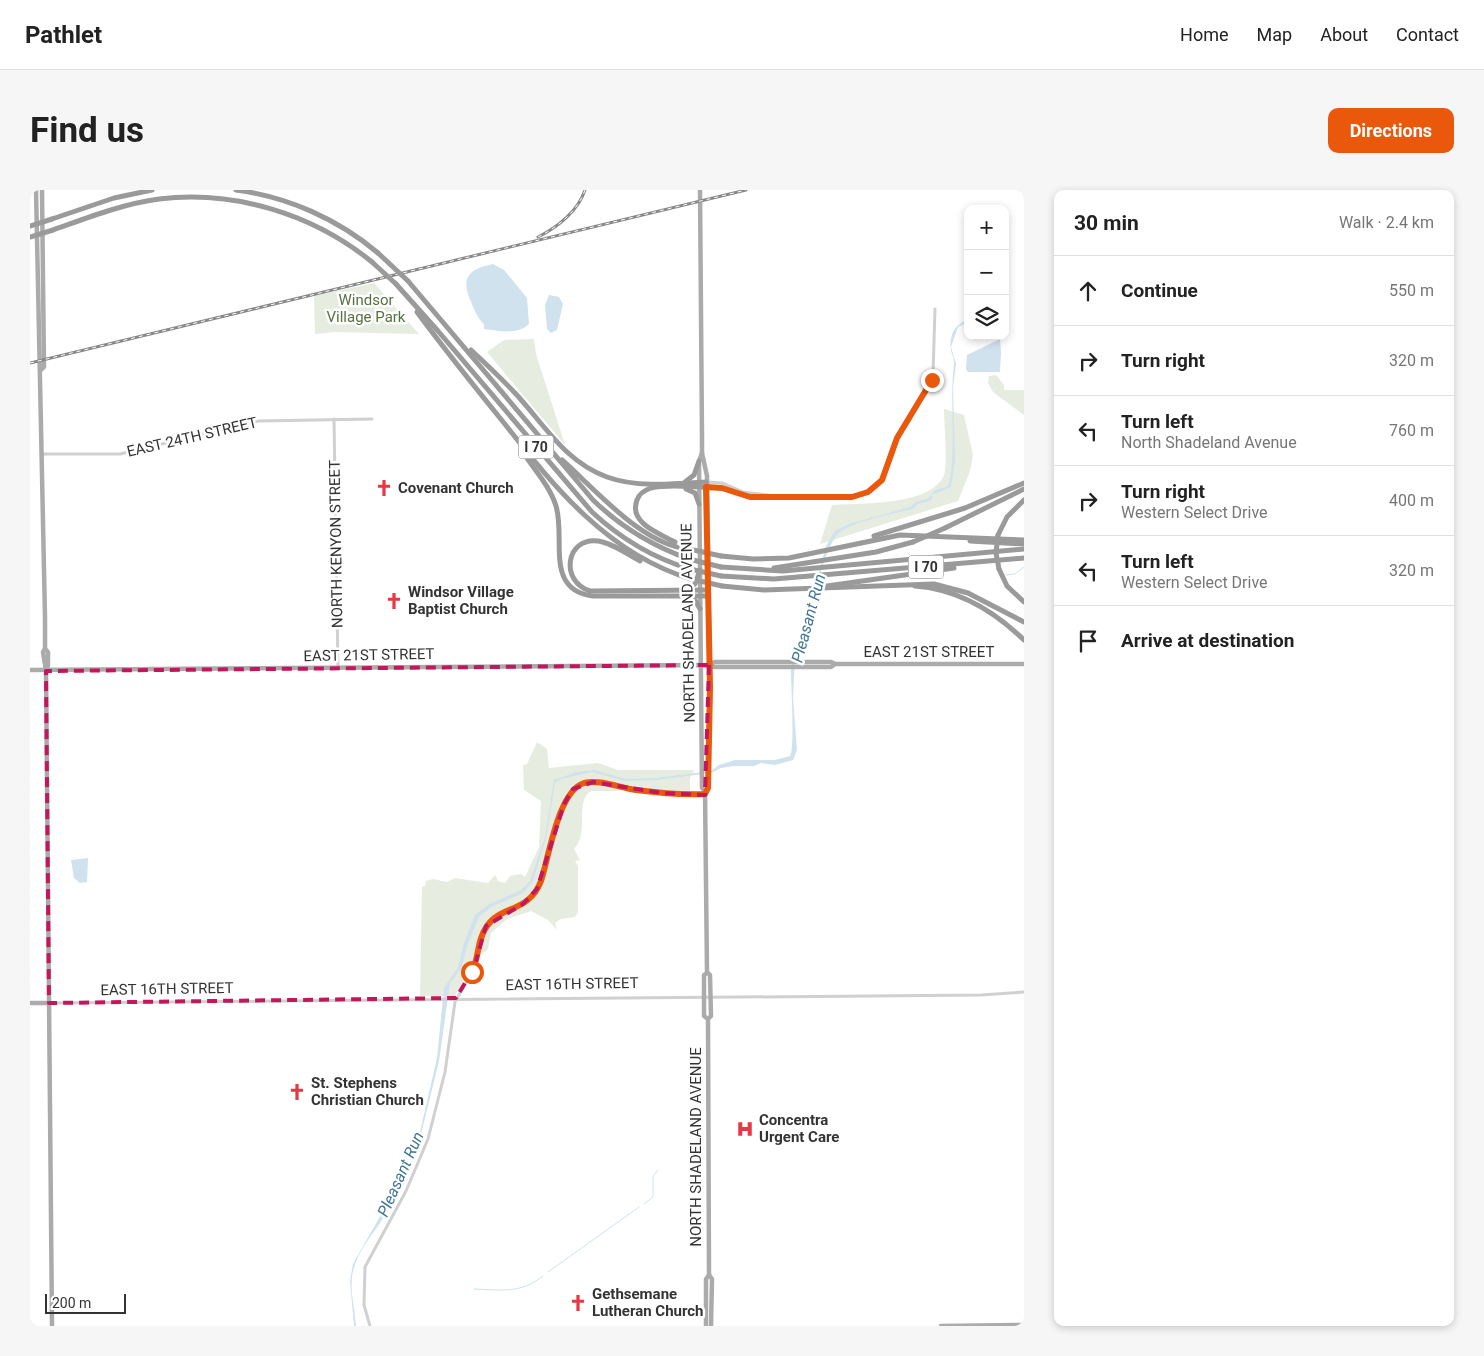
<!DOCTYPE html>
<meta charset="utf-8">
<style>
body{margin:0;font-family:Roboto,sans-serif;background:#f6f6f6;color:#222}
.controls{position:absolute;right:15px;top:15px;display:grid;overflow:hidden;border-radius:10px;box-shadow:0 2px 8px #0003}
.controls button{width:45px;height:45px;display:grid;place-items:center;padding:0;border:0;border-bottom:1px solid #e0e0e0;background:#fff;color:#222;font:25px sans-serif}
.scale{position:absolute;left:15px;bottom:12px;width:81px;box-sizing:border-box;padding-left:5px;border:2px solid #333;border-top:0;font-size:14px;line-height:18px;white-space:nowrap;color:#333;-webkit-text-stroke:4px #fff;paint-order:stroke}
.stop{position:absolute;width:15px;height:15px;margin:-11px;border:4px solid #ea580c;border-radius:50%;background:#fff}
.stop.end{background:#ea580c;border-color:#fff;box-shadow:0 1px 5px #0008}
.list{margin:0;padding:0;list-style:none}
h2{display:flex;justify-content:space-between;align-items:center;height:65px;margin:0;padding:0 20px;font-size:21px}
h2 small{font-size:16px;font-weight:400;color:#767676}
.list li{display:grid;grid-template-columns:32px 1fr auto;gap:15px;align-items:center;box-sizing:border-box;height:70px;padding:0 20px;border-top:1px solid #e0e0e0}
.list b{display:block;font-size:19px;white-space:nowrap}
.list p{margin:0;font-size:16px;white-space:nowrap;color:#767676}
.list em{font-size:16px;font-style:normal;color:#767676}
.icon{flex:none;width:28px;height:28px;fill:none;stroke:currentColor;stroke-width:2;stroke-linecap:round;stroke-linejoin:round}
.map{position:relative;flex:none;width:994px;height:1136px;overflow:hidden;border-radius:10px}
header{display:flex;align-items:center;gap:30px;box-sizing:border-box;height:70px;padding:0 25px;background:#fff;border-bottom:1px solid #e0e0e0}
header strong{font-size:24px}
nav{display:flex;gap:28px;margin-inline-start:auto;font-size:18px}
.intro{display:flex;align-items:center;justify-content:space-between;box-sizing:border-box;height:120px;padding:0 30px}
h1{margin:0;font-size:35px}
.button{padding:12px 22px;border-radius:10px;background:#ea580c;color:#fff;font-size:18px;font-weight:700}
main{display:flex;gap:30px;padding:0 30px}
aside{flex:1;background:#fff;border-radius:10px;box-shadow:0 2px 8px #0003}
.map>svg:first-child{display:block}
.green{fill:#e6ecdf}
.water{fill:#cfe2ee}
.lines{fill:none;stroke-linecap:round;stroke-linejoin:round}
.stream{stroke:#cfe2ee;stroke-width:1}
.minor{stroke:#d0d0d0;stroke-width:3}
.major{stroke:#ababab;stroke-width:4.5}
.highway{stroke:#9a9a9a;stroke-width:5}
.rail-casing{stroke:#888;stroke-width:3}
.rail{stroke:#fff;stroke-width:1;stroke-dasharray:4;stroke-linecap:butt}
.highway-bridge{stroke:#9a9a9a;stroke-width:5}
.route{stroke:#ea580c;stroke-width:6}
.marked{fill:none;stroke:#c2185b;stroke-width:4;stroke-dasharray:10 6;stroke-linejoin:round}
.labels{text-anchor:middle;stroke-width:5;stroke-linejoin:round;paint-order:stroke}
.shield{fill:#fff;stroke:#707070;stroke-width:1}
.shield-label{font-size:14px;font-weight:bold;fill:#333}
.park-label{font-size:15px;fill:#56703f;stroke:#fff}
.street-label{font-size:15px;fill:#333;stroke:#fff}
.poi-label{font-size:15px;font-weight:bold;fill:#333;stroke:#fff;text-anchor:start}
.water-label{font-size:16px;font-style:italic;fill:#3f7597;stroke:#fff}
</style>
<header>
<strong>Pathlet</strong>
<nav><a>Home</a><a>Map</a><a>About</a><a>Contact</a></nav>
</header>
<div class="intro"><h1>Find us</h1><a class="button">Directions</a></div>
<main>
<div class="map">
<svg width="994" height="1136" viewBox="0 0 994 1136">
<rect width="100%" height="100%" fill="#fff"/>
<g class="green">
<polygon points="344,93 389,144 304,142 285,144 284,106"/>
<polygon points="504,149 506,164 535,255 457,162 474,150"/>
<polygon points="966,185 974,195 974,200 994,200 994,225 963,202 958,193 959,186"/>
<path d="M914 219 934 225 943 265 940 281 928 311 790 354 802 315C830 313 902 316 914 285 918 275 914 232 914 219Z"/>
<path d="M507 552 517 559 519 578 568 573 588 580H664L660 588V601L626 600 582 593 587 601H561C544 611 560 643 544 659L550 670 545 671 548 676V722L545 727 531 729 525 733 527 740 518 730 501 721 477 729 461 743 458 759 444 771 425 806H390L392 697 395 696 396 691 403 689 417 692 425 688 458 693 465 685 468 691 475 693 480 686 491 684 495 687 509 657 511 611 494 600 493 575 497 574Z"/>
</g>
<g class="water">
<path d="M463 74 474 80 497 108 499 134C488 145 468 141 454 139V134C448 129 445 121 442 114 430 89 437 79 463 74Z"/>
<polygon points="519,105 529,107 533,114 527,140 521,143 517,139 515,115"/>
<path d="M938 129V132L928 137 921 157 926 174 923 197 925 270 921 297 902 305V310L888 314 883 319C862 324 827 330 810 342 796 351 779 423 776 441 774 451 767 456 768 466L765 468 763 508 767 560 763 570 745 575 731 573 724 576H704L691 578 681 583 627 590 595 591 562 582 531 589 525 593 516 648 503 691 493 703 461 717 449 727 438 753 431 779 420 793 409 871 391 944C374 963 369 994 359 1018 349 1038 330 1056 324 1078 318 1096 325 1118 326 1136H324L320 1091 323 1074 357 1014 371 974 385 946 390 942 407 868 414 798 428 777 434 753 445 725 458 715 491 700 500 691 515 647 524 590 547 582 565 580 595 589 626 588 681 581 689 575 705 570H745L760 566C765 558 761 496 761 481 761 473 765 466 767 460 769 455 767 451 772 446L796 356 805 341 819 334 880 317 886 312 899 308 905 300 916 297 919 294C927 255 919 213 924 174 925 165 917 161 922 145 924 137 931 133 938 129Z"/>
<polygon points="970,149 971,162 970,182 938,182 936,179 937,165"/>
<polygon points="58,668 57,692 50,693 44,688 41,670"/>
</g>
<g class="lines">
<g class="stream">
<polyline points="975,385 985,384 994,377"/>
<polyline points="614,1014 623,1007 623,986 628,980"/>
<polyline points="518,1082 609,1017"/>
<path d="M444 1099C471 1100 491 1104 513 1086"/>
</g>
<g class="minor">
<polyline points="304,229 308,478"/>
<polyline points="12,264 90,264 228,231 342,229"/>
<polyline points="676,292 692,293 713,302 738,305"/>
<path d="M677 297C696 298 711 307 731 307H822L838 302 850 293 867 248 900 196 903 184 905 119"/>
<polyline points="19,813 951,805 994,802"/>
<polyline points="340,1136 334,1115 335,1077 376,1001 398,949 415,882 425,812 444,778 450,749 456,736 465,727 493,714 507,699 537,607 549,595 563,592 625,602 675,605"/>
</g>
<g class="major">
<polyline points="6,0 15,427 15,459 13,462 16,481 22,1136"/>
<polyline points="670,0 672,246 672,263 669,271 672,598 675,601 677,782 680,785 681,826 678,829"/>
<polyline points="11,180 14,177 12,0"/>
<polyline points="672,263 677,286 680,503 678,598 675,601"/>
<polyline points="15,459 18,462 18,475 16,481"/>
<polyline points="679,475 685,472 801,472 805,474 994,474"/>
<polyline points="0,480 671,475 685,477 801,477 805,474"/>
<polyline points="677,783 674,785 674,826 678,829 679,1085 682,1089 681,1136"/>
<polyline points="0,813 19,813"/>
<polyline points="676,1136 676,1089 679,1085"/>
<polyline points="911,1136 994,1135"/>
</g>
<g class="highway">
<path d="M206 0C258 7 308 29 348 63"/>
<polyline points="22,29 84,8 122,0"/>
<path d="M23 40C57 28 92 14 129 9 205 0 283 24 342 72"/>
<path d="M378 91 563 310C591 337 622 356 659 369"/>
<path d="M366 94 408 141 562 322C590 348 623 368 660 379"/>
<path d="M387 122C415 160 444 196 474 233 525 298 578 364 661 389"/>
<path d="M441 160C456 174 471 188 485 203 514 234 535 272 577 287 607 298 645 294 676 292"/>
<path d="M492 261C503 278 520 296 526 316 536 348 514 400 563 406H677"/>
<path d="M532 270C564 298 613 356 659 359"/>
<polyline points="655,292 664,285 669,271"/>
<polyline points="656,299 665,303 669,314"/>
<polyline points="915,338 994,299"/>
<polyline points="968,345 977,327 994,310"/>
<polyline points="844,346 935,318 994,293"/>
<polyline points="940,351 994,354"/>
<path d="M645 352C630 344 598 333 607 310 609 304 615 300 621 298 638 294 659 297 676 297"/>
<polyline points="691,366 723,369 759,368 870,345 994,350"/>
<path d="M610 371C597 364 582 353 568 351 535 347 530 392 560 401L678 400"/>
<polyline points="691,377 753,381 994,359"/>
<polyline points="744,378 846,362 883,352"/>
<polyline points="969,379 977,396 994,412"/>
<polyline points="691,386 744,389 994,368"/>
<polyline points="692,396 734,400 904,394 938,403 994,432"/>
<polyline points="797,396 924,378"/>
<path d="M885 396C927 399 964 421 994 450"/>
<polyline points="657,399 665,394 670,380"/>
<polyline points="659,408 665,410 670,419"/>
</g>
<g class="rail-casing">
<g id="rail">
<path d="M508 47C528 37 548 21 555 0"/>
<polyline points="0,173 716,0"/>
</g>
</g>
<use href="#rail" class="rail"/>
<g class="highway-bridge">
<polyline points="0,36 22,29"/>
<polyline points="0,47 23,40"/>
<polyline points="348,63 378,91"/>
<polyline points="342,72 366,94"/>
<polyline points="968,345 966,363 969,379"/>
<polyline points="883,352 915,338"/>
<polyline points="659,359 691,366"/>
<polyline points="659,369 691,377"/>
<polyline points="660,379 691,386"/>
<polyline points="661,389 692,396"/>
</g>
</g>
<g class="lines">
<path class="route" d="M442 782C449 768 447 749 457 736 471 715 499 723 511 691 519 667 528 601 554 593 570 589 590 598 606 600 629 603 652 605 675 604L678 598 680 497 676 297 692 298 720 307H822L838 302 852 290 867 248 902 190"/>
</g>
<path class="marked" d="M679 475 675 605 632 603 563 592 543 599 534 614 507 699 493 714 456 736 444 778 426 808 19 813 16 481Z"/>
<defs>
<g id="church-bare" transform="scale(1.35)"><path d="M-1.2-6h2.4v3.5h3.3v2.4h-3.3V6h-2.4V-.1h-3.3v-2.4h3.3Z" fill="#e63946" stroke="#fff" stroke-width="2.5" paint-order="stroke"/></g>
<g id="hospital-bare" transform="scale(1.35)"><path d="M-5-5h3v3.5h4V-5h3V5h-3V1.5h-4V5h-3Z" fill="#e63946" stroke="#fff" stroke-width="2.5" paint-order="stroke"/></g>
</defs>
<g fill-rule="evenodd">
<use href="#church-bare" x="354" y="298"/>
<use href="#church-bare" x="364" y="411"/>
<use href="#church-bare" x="267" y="902"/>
<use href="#hospital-bare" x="715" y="939"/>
<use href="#church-bare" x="548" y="1113"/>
</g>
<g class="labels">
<g class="shield">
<rect x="488.5" y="245.5" width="35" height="23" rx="4"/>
<rect x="878.5" y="365.5" width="35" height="23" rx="4"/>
</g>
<g class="shield-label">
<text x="506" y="262">I 70</text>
<text x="896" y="382">I 70</text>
</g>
<g class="park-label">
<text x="336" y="115">Windsor<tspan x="336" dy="17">Village Park</tspan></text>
</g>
<g class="street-label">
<text transform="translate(162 247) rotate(-13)" y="5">EAST 24TH STREET</text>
<text transform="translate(306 354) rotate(-91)" y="5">NORTH KENYON STREET</text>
<text transform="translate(658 433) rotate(-91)" y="5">NORTH SHADELAND AVENUE</text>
<text x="899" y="467">EAST 21ST STREET</text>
<text transform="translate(339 465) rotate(-1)" y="5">EAST 21ST STREET</text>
<text transform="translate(542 794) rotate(-1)" y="5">EAST 16TH STREET</text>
<text transform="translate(137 799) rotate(-1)" y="5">EAST 16TH STREET</text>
<text transform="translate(666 957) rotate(-90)" y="5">NORTH SHADELAND AVENUE</text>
</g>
<g class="poi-label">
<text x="368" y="303">Covenant Church</text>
<text x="378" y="407">Windsor Village<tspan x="378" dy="17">Baptist Church</tspan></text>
<text x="281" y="898">St. Stephens<tspan x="281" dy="17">Christian Church</tspan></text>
<text x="729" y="935">Concentra<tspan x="729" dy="17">Urgent Care</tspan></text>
<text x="562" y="1109">Gethsemane<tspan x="562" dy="17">Lutheran Church</tspan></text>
</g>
<g class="water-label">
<text transform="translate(778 428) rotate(-75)" y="6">Pleasant Run</text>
<text transform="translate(370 984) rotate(-66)" y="6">Pleasant Run</text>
</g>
</g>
</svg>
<div class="controls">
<button>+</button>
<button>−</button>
<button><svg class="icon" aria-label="layers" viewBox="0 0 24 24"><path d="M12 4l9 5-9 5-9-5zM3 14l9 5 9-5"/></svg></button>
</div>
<div class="scale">200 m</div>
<div class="stop" style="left:442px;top:782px"></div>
<div class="stop end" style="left:902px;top:190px"></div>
</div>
<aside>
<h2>30 min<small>Walk · 2.4 km</small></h2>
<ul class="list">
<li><svg class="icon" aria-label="ahead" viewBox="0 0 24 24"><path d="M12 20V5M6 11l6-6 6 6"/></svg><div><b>Continue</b></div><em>550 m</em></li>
<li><svg class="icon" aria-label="right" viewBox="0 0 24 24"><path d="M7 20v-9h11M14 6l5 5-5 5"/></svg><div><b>Turn right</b></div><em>320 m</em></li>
<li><svg class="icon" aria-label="left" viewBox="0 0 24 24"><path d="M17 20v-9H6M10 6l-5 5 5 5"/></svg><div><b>Turn left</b><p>North Shadeland Avenue</p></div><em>760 m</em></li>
<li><svg class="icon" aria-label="right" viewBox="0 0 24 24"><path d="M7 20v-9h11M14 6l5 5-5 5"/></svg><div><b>Turn right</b><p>Western Select Drive</p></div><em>400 m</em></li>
<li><svg class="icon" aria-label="left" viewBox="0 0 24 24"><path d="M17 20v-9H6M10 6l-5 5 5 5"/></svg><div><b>Turn left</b><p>Western Select Drive</p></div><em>320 m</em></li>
<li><svg class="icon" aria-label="arrive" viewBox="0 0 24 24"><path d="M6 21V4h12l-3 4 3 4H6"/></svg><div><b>Arrive at destination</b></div></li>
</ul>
</aside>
</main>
